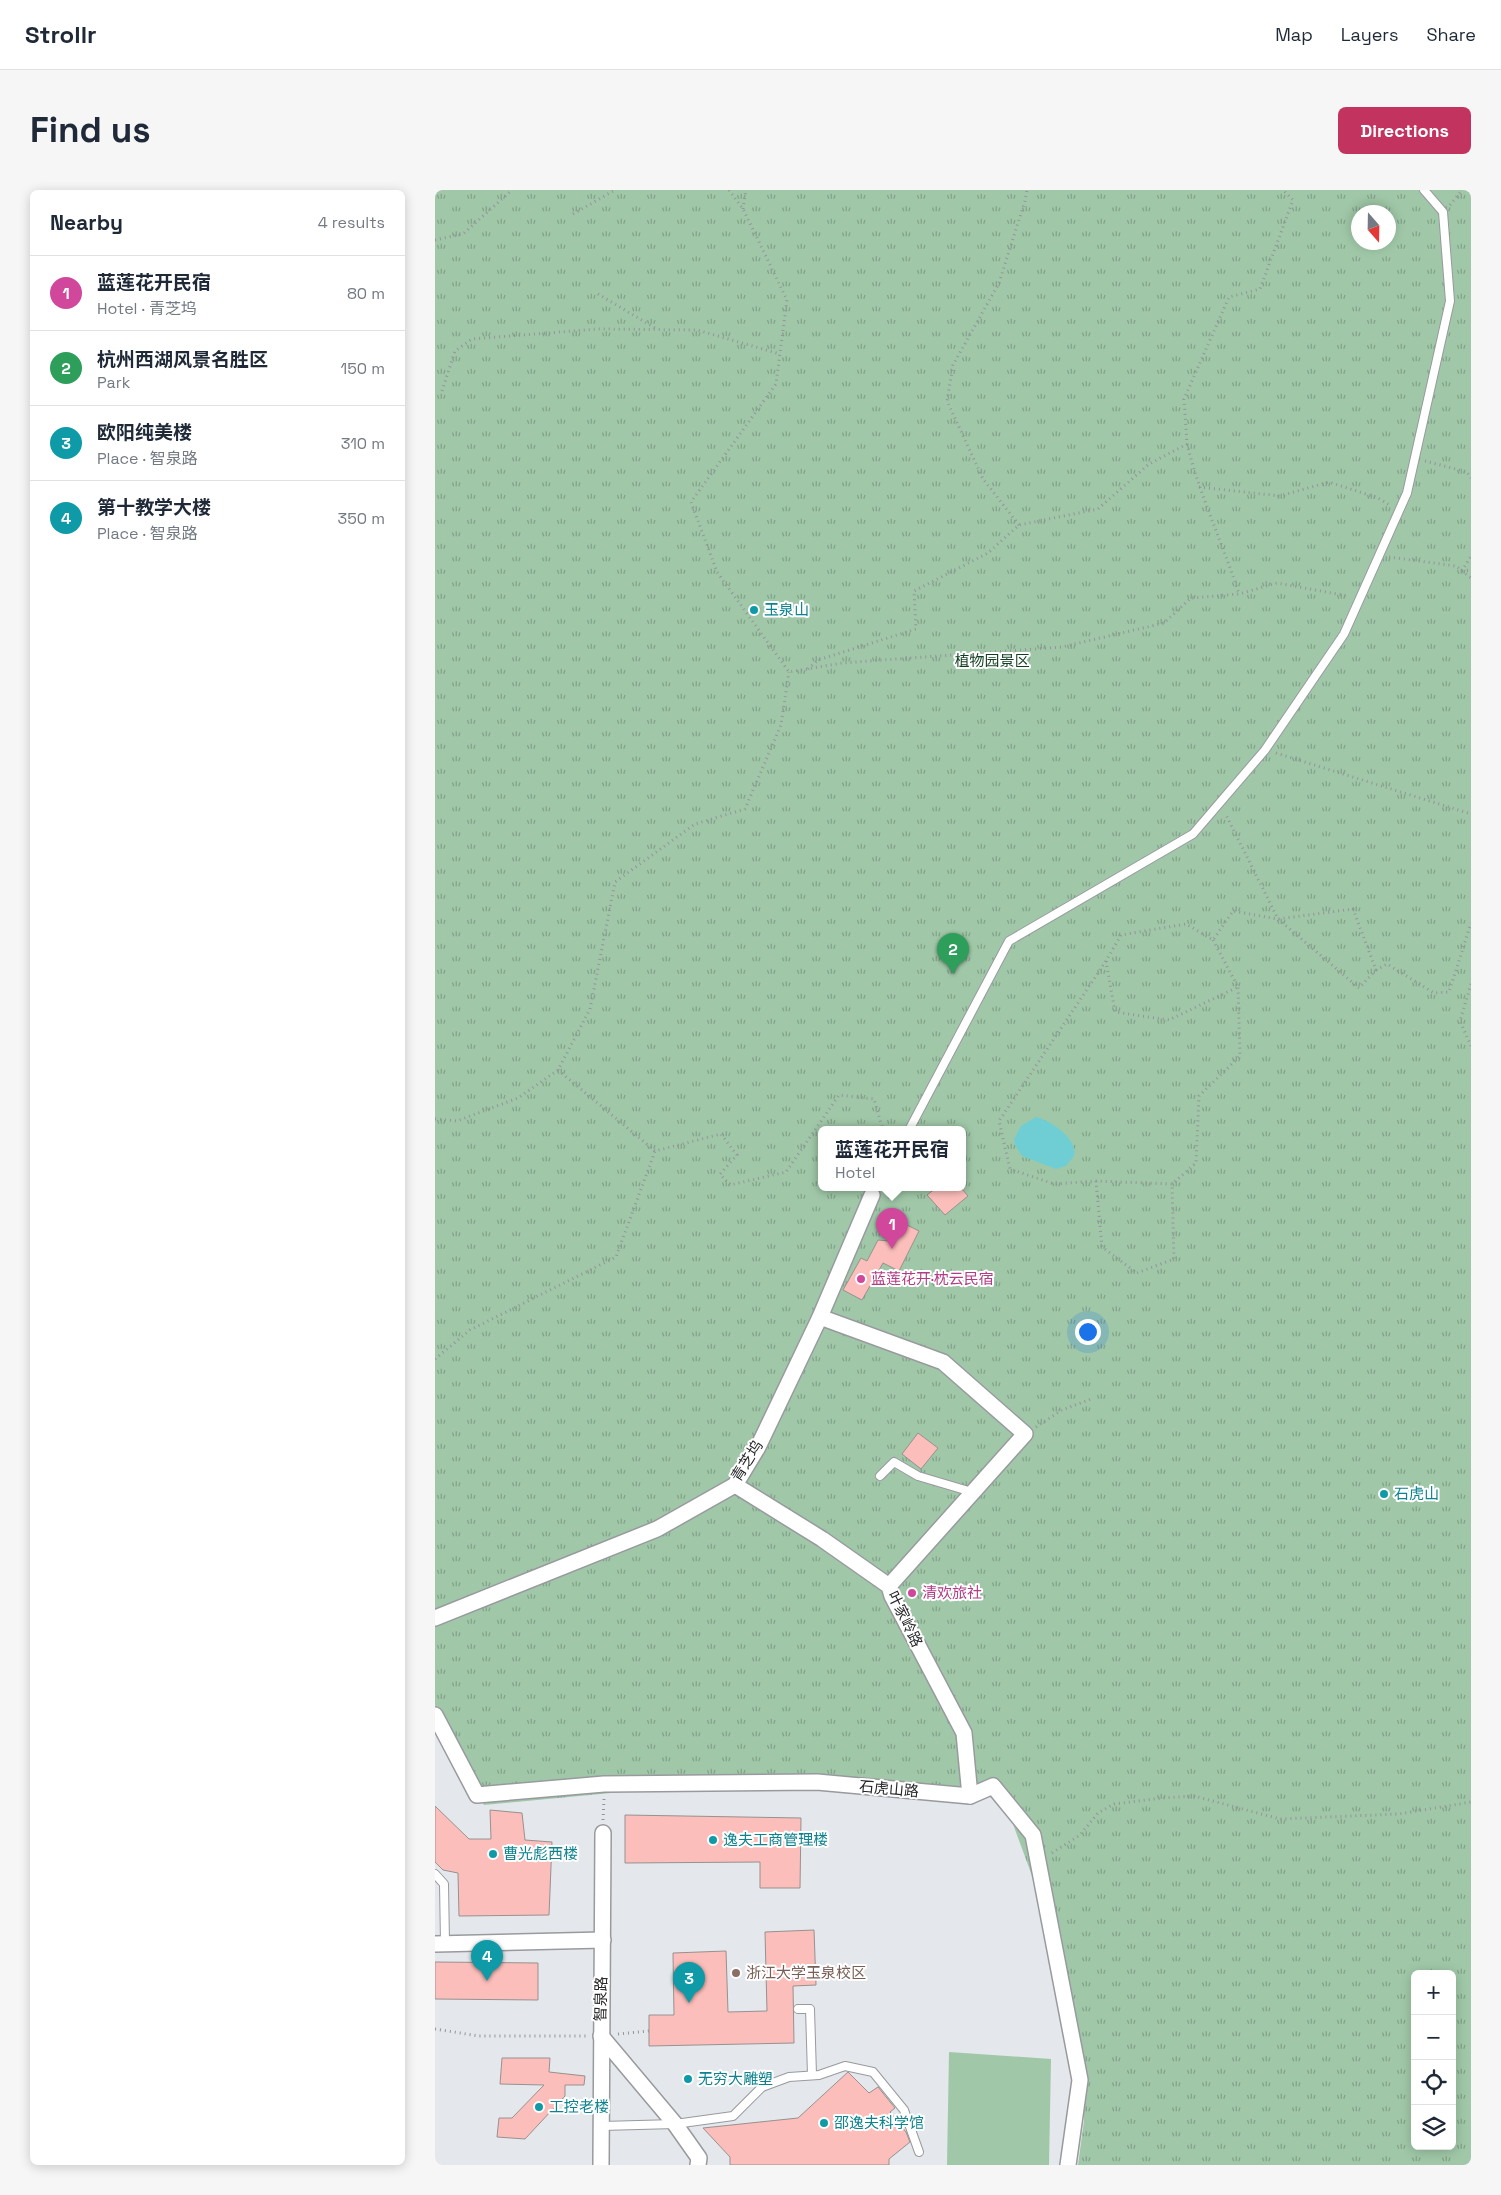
<!DOCTYPE html>
<meta charset="utf-8">
<style>
body{margin:0;font-family:"Space Grotesk","Noto Sans SC",sans-serif;background:#f6f6f7;color:#1f2937}
.controls{position:absolute;right:15px;bottom:15px;display:grid;overflow:hidden;border-radius:8px;box-shadow:0 2px 12px #0003}
.controls button{width:45px;height:45px;display:grid;place-items:center;padding:0;border:0;border-bottom:1px solid #e0e1e3;background:#fff;color:#1f2937;font:25px sans-serif}
.compass{position:absolute;left:916px;top:15px;width:45px;height:45px;border-radius:50%;background:#fff;box-shadow:0 2px 12px #0003;rotate:160deg}
.you{position:absolute;left:652px;top:1141px;width:18px;height:18px;margin:-12px;border:4px solid #fff;border-radius:50%;background:#1a73e8;box-shadow:0 0 0 8px #1a73e833}
.badge{display:grid;place-items:center;width:32px;height:32px;border-radius:50%;background:#c2345f;color:#fff;font-size:16px;font-weight:700}
.pin{position:absolute;translate:-50% -41px;filter:drop-shadow(0 1px 2px #0008)}
.pin::after{content:'';position:absolute;top:26px;width:18px;height:15px;background:inherit;clip-path:polygon(0 0,100% 0,50% 100%)}
.popup{position:absolute;left:383px;top:936px;width:148px;height:65px;box-sizing:border-box;display:grid;place-content:center;border-radius:8px;background:#fff;filter:drop-shadow(0 1px 4px #0005);font-size:16px;white-space:nowrap;color:#747a83}
.popup b{font-size:19px;color:#1f2937}
.popup::after{content:'';position:absolute;left:50%;top:100%;margin-left:-10px;border:10px solid transparent;border-top-color:#fff}
.list{margin:0;padding:0;list-style:none}
h2{display:flex;justify-content:space-between;align-items:center;height:65px;margin:0;padding:0 20px;font-size:21px}
h2 small{font-size:16px;font-weight:400;color:#747a83}
.list li{display:grid;grid-template-columns:32px 1fr auto;gap:15px;align-items:center;box-sizing:border-box;height:75px;padding:0 20px;border-top:1px solid #e0e1e3}
.list b{display:block;font-size:19px;white-space:nowrap}
.list p{margin:0;font-size:16px;white-space:nowrap;color:#747a83}
.list em{font-size:16px;font-style:normal;color:#747a83}
.icon{flex:none;width:28px;height:28px;fill:none;stroke:currentColor;stroke-width:2;stroke-linecap:round;stroke-linejoin:round}
.map{position:relative;flex:none;width:1036px;height:1975px;overflow:hidden;border-radius:8px}
header{display:flex;align-items:center;gap:30px;box-sizing:border-box;height:70px;padding:0 25px;background:#fff;border-bottom:1px solid #e0e1e3}
header strong{font-size:24px}
nav{display:flex;gap:28px;margin-inline-start:auto;font-size:18px}
.intro{display:flex;align-items:center;justify-content:space-between;box-sizing:border-box;height:120px;padding:0 30px}
h1{margin:0;font-size:35px}
.button{padding:12px 22px;border-radius:8px;background:#c2345f;color:#fff;font-size:18px;font-weight:700}
main{display:flex;gap:30px;padding:0 30px}
aside{flex:1;background:#fff;border-radius:8px;box-shadow:0 2px 12px #0003}
.map>svg:first-child{display:block}
.park{fill:url(#park-tufts);fill-rule:evenodd}
.pitch{fill:#a0c8a8}
.water{fill:#6fced3}
.building{fill:#fcbeba;stroke:#979190}
.lines{fill:none;stroke-linecap:round;stroke-linejoin:round}
.lane-casing{stroke:#989a9e;stroke-width:10}
.street-casing{stroke:#989a9e;stroke-width:18}
.path{stroke:#939598;stroke-width:3;stroke-dasharray:1 4;stroke-linecap:butt}
.lane{stroke:#fff;stroke-width:8}
.street{stroke:#fff;stroke-width:15}
.culture-dot{fill:#0f9aa8;stroke:#fff;stroke-width:2}
.hotel-dot{fill:#d1479c;stroke:#fff;stroke-width:2}
.education-dot{fill:#8d6e63;stroke:#fff;stroke-width:2}
.labels{text-anchor:middle;stroke-width:4;stroke-linejoin:round;paint-order:stroke}
.culture-label{font-size:15px;fill:#0d838f;stroke:#fff;text-anchor:start}
.park-label{font-size:15px;fill:#113e20;stroke:#fff}
.hotel-label{font-size:15px;fill:#b23c85;stroke:#fff;text-anchor:start}
.street-label{font-size:15px;fill:#27282a;stroke:#fff}
.education-label{font-size:15px;fill:#785e54;stroke:#fff;text-anchor:start}
</style>
<header>
<strong>Strollr</strong>
<nav><a>Map</a><a>Layers</a><a>Share</a></nav>
</header>
<div class="intro"><h1>Find us</h1><a class="button">Directions</a></div>
<main>
<aside>
<h2>Nearby<small>4 results</small></h2>
<ul class="list">
<li><span class="badge" style="background:#d1479c">1</span><div><b>蓝莲花开民宿</b><p>Hotel · 青芝坞</p></div><em>80 m</em></li>
<li><span class="badge" style="background:#2e9e5b">2</span><div><b>杭州西湖风景名胜区</b><p>Park</p></div><em>150 m</em></li>
<li><span class="badge" style="background:#0f9aa8">3</span><div><b>欧阳纯美楼</b><p>Place · 智泉路</p></div><em>310 m</em></li>
<li><span class="badge" style="background:#0f9aa8">4</span><div><b>第十教学大楼</b><p>Place · 智泉路</p></div><em>350 m</em></li>
</ul>
</aside>
<div class="map">
<svg width="1036" height="1975" viewBox="0 0 1036 1975">
<defs>
<pattern id="park-tufts" width="24" height="20" patternUnits="userSpaceOnUse" patternTransform="scale(1.25)"><rect width="24" height="20" fill="#a0c8a8"/><path d="M3 7l-1-3M5 7V3M7 7l1-3M15 17l-1-3M17 17v-4M19 17l1-3" fill="none" stroke="#82a289"/></pattern>
</defs>
<rect width="100%" height="100%" fill="#e4e7eb"/>
<path class="park" d="M0 0H1036V1975H643L649 1931V1909L614 1732 571 1615 555 1607 250 1596 49 1615 0 1515ZM924 22H954V52H924ZM387 940H527V998H387ZM980 1784H1017V1956H980Z"/>
<polygon class="pitch" points="514,1862 616,1869 614,1975 512,1975"/>
<path class="water" d="M601 927C615 930 643 949 639 966L631 976 621 979 587 966 580 955 579 949 586 936Z"/>
<g class="building">
<polygon points="501,998 526,998 533,1006 510,1025 492,1005"/>
<polygon points="464,1031 484,1041 464,1081 448,1073 427,1110 408,1100 426,1068 432,1071 443,1050 454,1051"/>
<polygon points="483,1243 503,1258 486,1279 467,1264"/>
<polygon points="0,1616 34,1649 56,1649 55,1620 87,1623 90,1650 117,1652 114,1725 24,1726 23,1683 8,1680 0,1672"/>
<polygon points="190,1625 366,1628 365,1698 325,1698 325,1672 190,1673"/>
<polygon points="379,1740 381,1795 358,1796 359,1853 214,1856 214,1825 239,1825 238,1763 291,1761 293,1822 332,1821 330,1742"/>
<polygon points="0,1772 103,1773 103,1810 0,1809"/>
<polygon points="67,1868 115,1868 114,1882 150,1886 149,1895 130,1895 130,1906 90,1949 62,1947 64,1928 77,1928 109,1895 65,1894"/>
<polygon points="413,1882 434,1903 443,1897 460,1918 455,1922 471,1942 475,1952 454,1969 454,1975 295,1975 295,1967 268,1938 363,1928"/>
</g>
<g class="lines">
<g class="lane-casing">
<g id="lane">
<polyline points="474,940 574,751 758,644 830,560 909,444 972,303 1015,111 1008,22 989,0"/>
<polyline points="445,1286 459,1272 483,1286 537,1302"/>
<polyline points="0,1684 9,1694 10,1753"/>
<polyline points="363,1819 375,1819 377,1885"/>
<polyline points="167,1936 240,1934 298,1926 327,1897 354,1887 384,1885 410,1876 438,1882 469,1920 484,1962"/>
</g>
</g>
<g class="street-casing">
<g id="street">
<polyline points="385,1127 508,1172 590,1244 454,1396"/>
<polyline points="300,1295 387,1349 454,1396 457,1406 529,1543 535,1606"/>
<polyline points="0,1428 222,1339 300,1295 323,1257 385,1127 437,1005"/>
<polyline points="0,1525 42,1605 169,1594 382,1592 535,1606 558,1596 598,1645 645,1890 633,1975"/>
<polyline points="0,1754 168,1750"/>
<polyline points="166,1846 240,1934 264,1968 263,1975"/>
<polyline points="166,1975 168,1643"/>
</g>
</g>
<g class="path">
<polyline points="294,0 308,19 352,110 341,194 256,312 282,382 354,482 407,473 627,457 729,433 756,408 804,404 842,393 913,406"/>
<polyline points="1015,15 1027,0"/>
<polyline points="308,19 311,0"/>
<polyline points="138,24 180,0"/>
<polyline points="0,50 28,44 77,0"/>
<polyline points="163,104 220,138"/>
<polyline points="7,201 20,161 37,149 163,139 262,140 345,164"/>
<path d="M752 254C765 306 788 354 804 404"/>
<polyline points="990,271 1032,282 1036,288"/>
<polyline points="764,297 845,306 894,292 943,308 956,316"/>
<polyline points="584,335 548,289 512,211 518,175 564,93 590,11 592,0"/>
<polyline points="954,367 1021,376 1036,388"/>
<polyline points="1027,381 1036,366"/>
<polyline points="1027,381 1036,380"/>
<polyline points="373,479 383,470 481,439 479,401 553,363 584,335 663,319 714,274 752,254 749,209 794,107 825,99 858,10 848,0"/>
<polyline points="841,563 1036,624"/>
<polyline points="778,750 803,797 734,830 680,822 671,771 686,745 751,734 778,750 798,721 843,729 918,719 941,780 924,798 843,729 790,623"/>
<polyline points="671,771 564,931 575,979 619,994 661,991 737,994 761,973 764,906 805,866 803,797"/>
<polyline points="941,780 952,774 999,803 1014,802 1036,733"/>
<polyline points="1036,794 1025,831 1036,856"/>
<polyline points="123,880 220,961 286,944 302,965 285,984 295,995 351,982 404,905 439,909 448,940"/>
<polyline points="0,929 22,931 83,908 123,880 155,819 180,692 260,634 310,619 346,535 354,482"/>
<polyline points="661,991 667,1057 702,1083 739,1069 737,994"/>
<polyline points="0,1169 35,1140 181,1067 220,961"/>
<polyline points="601,1237 627,1220 656,1209"/>
<polyline points="168,1630 169,1609"/>
<polyline points="617,1663 645,1645 663,1623 679,1614 727,1608 759,1606 845,1629 964,1624 1036,1612"/>
<polyline points="0,1839 44,1846 151,1846"/>
<polyline points="183,1844 214,1841"/>
</g>
<use href="#lane" class="lane"/>
<use href="#street" class="street"/>
</g>
<g class="culture-dot">
<circle cx="319" cy="420" r="5"/>
<circle cx="949" cy="1304" r="5"/>
<circle cx="278" cy="1650" r="5"/>
<circle cx="58" cy="1664" r="5"/>
<circle cx="253" cy="1889" r="5"/>
<circle cx="104" cy="1917" r="5"/>
<circle cx="389" cy="1933" r="5"/>
</g>
<g class="hotel-dot">
<circle cx="426" cy="1089" r="5"/>
<circle cx="477" cy="1403" r="5"/>
</g>
<circle class="education-dot" cx="301" cy="1783" r="5"/>
<g class="labels">
<g class="culture-label">
<text x="329" y="425">玉泉山</text>
<text x="959" y="1309">石虎山</text>
<text x="288" y="1655">逸夫工商管理楼</text>
<text x="68" y="1669">曹光彪西楼</text>
<text x="263" y="1894">无穷大雕塑</text>
<text x="114" y="1922">工控老楼</text>
<text x="399" y="1938">邵逸夫科学馆</text>
</g>
<g class="park-label">
<text x="557" y="476">植物园景区</text>
</g>
<g class="hotel-label">
<text x="436" y="1094">蓝莲花开·枕云民宿</text>
<text x="487" y="1408">清欢旅社</text>
</g>
<g class="street-label">
<text transform="translate(312 1271) rotate(-58)" y="5">青芝坞</text>
<text transform="translate(470 1429) rotate(64)" y="5">叶家岭路</text>
<text transform="translate(454 1599) rotate(5)" y="5">石虎山路</text>
<text transform="translate(166 1809) rotate(-89)" y="5">智泉路</text>
</g>
<g class="education-label">
<text x="311" y="1788">浙江大学玉泉校区</text>
</g>
</g>
</svg>
<div class="controls">
<button>+</button>
<button>−</button>
<button><svg class="icon" aria-label="locate" viewBox="0 0 24 24"><circle cx="12" cy="12" r="6"/><path d="M12 2v4M12 18v4M2 12h4M18 12h4"/></svg></button>
<button><svg class="icon" aria-label="layers" viewBox="0 0 24 24"><path d="M12 4l9 5-9 5-9-5zM3 14l9 5 9-5"/></svg></button>
</div>
<svg class="compass" viewBox="-18 -18 36 36"><path d="M0-13l5 13h-10z" fill="#e53935"/><path d="M0 13l5-13h-10z" fill="#747a83"/></svg>
<div class="you"></div>
<div class="pin badge" style="left:457px;top:1059px;background:#d1479c">1</div>
<div class="popup"><b>蓝莲花开民宿</b>Hotel</div>
<div class="pin badge" style="left:518px;top:784px;background:#2e9e5b">2</div>
<div class="pin badge" style="left:254px;top:1813px;background:#0f9aa8">3</div>
<div class="pin badge" style="left:52px;top:1791px;background:#0f9aa8">4</div>
</div>
</main>
